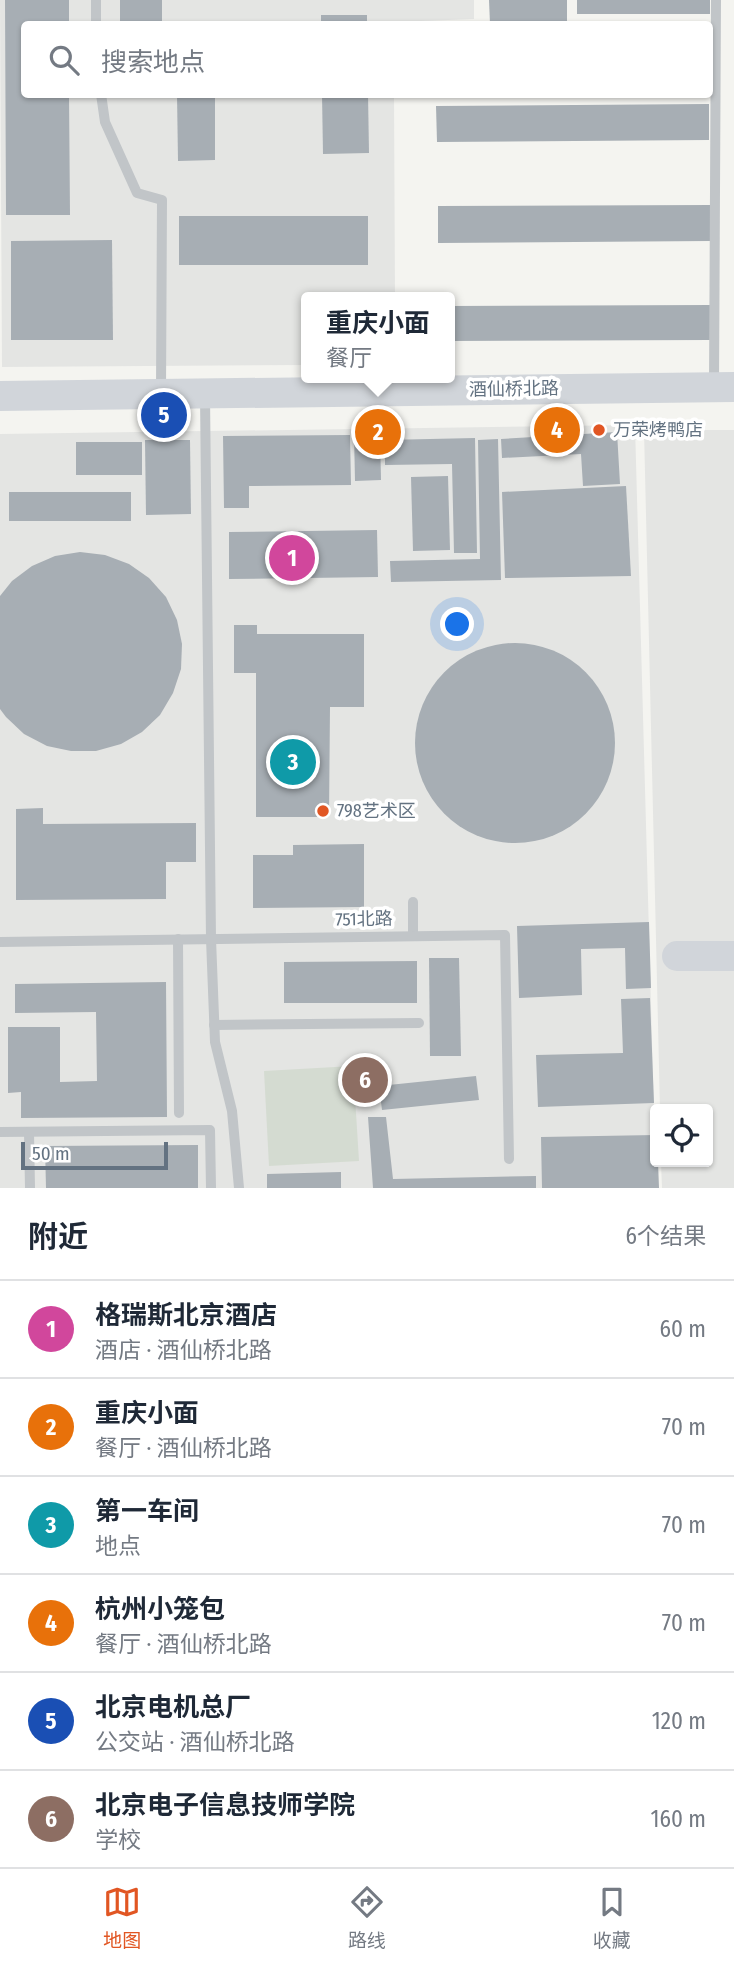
<!DOCTYPE html>
<html lang="zh">
<meta charset="utf-8">
<style>
body{margin:0;font-family:"Fira Sans Condensed","Noto Sans SC",sans-serif;background:#f6f6f7;color:#1f2937}
.controls{position:absolute;right:21px;bottom:21px;display:grid;overflow:hidden;border-radius:7px;box-shadow:0 2px 5px #0004}
.controls button{width:63px;height:63px;display:grid;place-items:center;padding:0;border:0;border-bottom:2px solid #e0e1e3;background:#fff;color:#1f2937;font:35px sans-serif}
.scale{position:absolute;left:21px;bottom:18px;width:147px;box-sizing:border-box;padding-left:7px;border:4px solid #637281;border-top:0;font-size:19px;line-height:24px;white-space:nowrap;color:#637281;-webkit-text-stroke:5px #fff;paint-order:stroke}
.you{position:absolute;left:458px;top:625px;width:24px;height:24px;margin:-18px;border:5px solid #fff;border-radius:50%;background:#1a73e8;box-shadow:0 0 0 10px #1a73e833}
.badge{display:grid;place-items:center;width:46px;height:46px;border-radius:50%;background:#e15623;color:#fff;font-size:23px;font-weight:700}
.pin{position:absolute;translate:-50% -50%;border:4px solid #fff;box-shadow:0 2px 7px #0006}
.popup{position:absolute;left:301px;top:292px;width:154px;height:91px;box-sizing:border-box;display:grid;place-content:center;border-radius:7px;background:#fff;filter:drop-shadow(0 2px 5px #0005);font-size:23px;white-space:nowrap;color:#747a83}
.popup b{font-size:26px;color:#1f2937}
.popup::after{content:'';position:absolute;left:50%;top:100%;margin-left:-14px;border:14px solid transparent;border-top-color:#fff}
.list{margin:0;padding:0;list-style:none}
h2{display:flex;justify-content:space-between;align-items:center;height:91px;margin:0;padding:0 28px;font-size:30px}
h2 small{font-size:23px;font-weight:400;color:#747a83}
.list li{display:grid;grid-template-columns:46px 1fr auto;gap:21px;align-items:center;box-sizing:border-box;height:98px;padding:0 28px;border-top:2px solid #e0e1e3}
.list b{display:block;font-size:26px;white-space:nowrap}
.list p{margin:0;font-size:23px;white-space:nowrap;color:#747a83}
.list em{font-size:23px;font-style:normal;color:#747a83}
.icon{flex:none;width:38px;height:38px;fill:none;stroke:currentColor;stroke-width:2;stroke-linecap:round;stroke-linejoin:round}
.map{position:relative;flex:none;width:734px;height:1188px;overflow:hidden}
.search{position:absolute;background:#fff;box-shadow:0 2px 5px #0004;left:21px;right:21px;top:21px;height:77px;display:flex;align-items:center;gap:18px;box-sizing:border-box;padding:0 24px;border-radius:7px;color:#747a83;font-size:26px}
.sheet{height:679px;background:#fff}
nav{display:flex;justify-content:space-around;align-items:center;box-sizing:border-box;height:98px;border-top:2px solid #e0e1e3;background:#fff;font-size:19px;color:#747a83}
nav a{display:grid;justify-items:center;gap:4px}
nav .on{color:#e15623}
.map>svg:first-child{display:block}
.built{fill:#e4e5e3}
.garden{fill:#d4dbd1}
.building{fill:#a7aeb4}
.lines{fill:none;stroke-linecap:round;stroke-linejoin:round}
.lane{stroke:#c1c5c8;stroke-width:10}
.secondary{stroke:#d1d5da;stroke-width:30}
.poi-dot{fill:#e15623;stroke:#fff;stroke-width:2.5}
.labels{text-anchor:middle;stroke-width:7;stroke-linejoin:round;paint-order:stroke}
.street-label{font-size:18px;fill:#637281;stroke:#fff}
.poi-label{font-size:18px;fill:#637281;stroke:#fff;text-anchor:start}
</style>
<div class="map">
<svg width="734" height="1188" viewBox="0 0 734 1188">
<rect width="100%" height="100%" fill="#f4f4f0"/>
<g class="built">
<polygon points="0,0 474,0 474,19 395,22 394,24 24,24 24,94 394,95 395,297 306,297 306,365 2,367"/>
<polygon points="635,425 656,1188 0,1188 0,434"/>
<polygon points="644,430 734,430 734,1188 662,1188 661,1162 708,1162 708,1109 660,1109"/>
</g>
<polygon class="garden" points="353,1066 359,1161 269,1166 264,1071"/>
<g class="building">
<polygon points="5,0 69,0 69,24 24,24 24,94 69,94 70,215 6,215"/>
<rect x="120" y="0" width="42" height="24"/>
<polygon points="489,0 567,0 567,24 490,24"/>
<rect x="577" y="0" width="133" height="14"/>
<rect x="321" y="15" width="46" height="9"/>
<polygon points="177,94 215,94 215,160 178,161"/>
<polygon points="322,94 368,94 369,153 323,154"/>
<polygon points="709,104 709,140 437,142 436,106"/>
<polygon points="710,205 710,241 438,243 438,206"/>
<rect x="179" y="216" width="189" height="49"/>
<polygon points="112,240 113,340 11,340 11,241"/>
<polygon points="710,305 710,340 450,341 450,306"/>
<polygon points="617,432 620,484 583,486 581,454 502,458 501,439"/>
<polygon points="354,434 380,434 381,480 355,481"/>
<polygon points="350,435 351,485 249,486 249,508 224,508 223,436"/>
<polygon points="475,438 477,553 454,553 452,464 385,465 385,440"/>
<polygon points="498,439 501,580 391,582 390,561 480,559 478,440"/>
<polygon points="145,440 190,440 191,514 146,515"/>
<rect x="76" y="442" width="66" height="33"/>
<polygon points="448,476 450,550 413,551 411,477"/>
<polygon points="626,486 631,576 505,578 502,492"/>
<rect x="9" y="492" width="122" height="29"/>
<polygon points="377,530 378,577 229,579 229,532"/>
<polygon points="80,552 105,555 129,564 149,578 166,597 177,620 182,644 181,669 173,693 160,715 142,732 121,744 96,751 71,751 47,746 24,734 6,717 0,709 0,596 12,581 32,566 55,556"/>
<polygon points="234,625 257,625 257,634 364,634 364,707 330,707 329,817 256,817 256,673 234,673"/>
<circle cx="515" cy="743" r="100"/>
<polygon points="43,808 43,824 196,823 196,862 166,862 166,899 16,900 16,809"/>
<polygon points="364,844 364,907 253,908 253,855 293,855 293,845"/>
<polygon points="649,922 651,988 626,989 625,948 581,949 582,995 519,998 517,926"/>
<polygon points="429,958 459,958 461,1056 430,1056"/>
<polygon points="417,961 417,1003 284,1003 284,962"/>
<polygon points="166,982 167,1117 21,1118 21,1092 8,1093 8,1027 60,1027 60,1082 97,1081 96,1012 15,1013 15,984"/>
<polygon points="650,998 654,1103 538,1107 536,1055 623,1053 621,999"/>
<polygon points="476,1076 479,1100 382,1110 379,1086"/>
<polygon points="368,1117 386,1117 393,1179 536,1176 536,1188 373,1188"/>
<polygon points="655,1135 655,1162 658,1162 659,1188 542,1188 541,1137"/>
<polygon points="198,1145 198,1188 46,1188 45,1146"/>
<polygon points="341,1172 341,1188 267,1188 267,1174"/>
</g>
<g class="lines">
<g class="lane">
<polyline points="96,24 96,0"/>
<polyline points="101,94 105,122 137,193 162,200 161,391"/>
<polyline points="714,384 716,0"/>
<polyline points="205,396 211,939 215,1042 232,1111 239,1188"/>
<polyline points="413,902 413,936"/>
<polyline points="178,939 179,1113"/>
<polyline points="0,942 505,935 509,1159"/>
<polyline points="214,1025 419,1023"/>
<polyline points="0,1132 210,1130 211,1188"/>
<polyline points="29,1132 30,1188"/>
</g>
<g class="secondary">
<polyline points="0,396 734,387"/>
<polyline points="677,956 734,956"/>
</g>
</g>
<g class="poi-dot">
<circle cx="599" cy="430" r="7"/>
<circle cx="323" cy="811" r="7"/>
</g>
<g class="labels">
<g class="street-label">
<text transform="translate(514 389) rotate(-1)" y="6">酒仙桥北路</text>
<text transform="translate(364 919) rotate(-1)" y="6">751北路</text>
</g>
<g class="poi-label">
<text x="613" y="436">万荣烤鸭店</text>
<text x="337" y="817">798艺术区</text>
</g>
</g>
</svg>
<div class="controls">
<button><svg class="icon" aria-label="locate" viewBox="0 0 24 24"><circle cx="12" cy="12" r="6"/><path d="M12 2v4M12 18v4M2 12h4M18 12h4"/></svg></button>
</div>
<div class="scale">50 m</div>
<div class="you"></div>
<div class="pin badge" style="left:292px;top:558px;background:#d1479c">1</div>
<div class="pin badge" style="left:378px;top:432px;background:#e8710a">2</div>
<div class="popup"><b>重庆小面</b>餐厅</div>
<div class="pin badge" style="left:293px;top:762px;background:#0f9aa8">3</div>
<div class="pin badge" style="left:557px;top:430px;background:#e8710a">4</div>
<div class="pin badge" style="left:164px;top:415px;background:#1a4fb4">5</div>
<div class="pin badge" style="left:365px;top:1080px;background:#8d6e63">6</div>
<div class="search"><svg class="icon" aria-label="search" viewBox="0 0 24 24"><circle cx="10" cy="10" r="6"/><path d="M15 15l6 6"/></svg>搜索地点</div>
</div>
<section class="sheet">
<h2>附近<small>6个结果</small></h2>
<ul class="list">
<li><span class="badge" style="background:#d1479c">1</span><div><b>格瑞斯北京酒店</b><p>酒店 · 酒仙桥北路</p></div><em>60 m</em></li>
<li><span class="badge" style="background:#e8710a">2</span><div><b>重庆小面</b><p>餐厅 · 酒仙桥北路</p></div><em>70 m</em></li>
<li><span class="badge" style="background:#0f9aa8">3</span><div><b>第一车间</b><p>地点</p></div><em>70 m</em></li>
<li><span class="badge" style="background:#e8710a">4</span><div><b>杭州小笼包</b><p>餐厅 · 酒仙桥北路</p></div><em>70 m</em></li>
<li><span class="badge" style="background:#1a4fb4">5</span><div><b>北京电机总厂</b><p>公交站 · 酒仙桥北路</p></div><em>120 m</em></li>
<li><span class="badge" style="background:#8d6e63">6</span><div><b>北京电子信息技师学院</b><p>学校</p></div><em>160 m</em></li>
</ul>
</section>
<nav>
<a class="on"><svg class="icon" aria-label="map" viewBox="0 0 24 24"><path d="M3 6l6-2 6 2 6-2v14l-6 2-6-2-6 2zM9 4v14M15 6v14"/></svg>地图</a>
<a><svg class="icon" aria-label="directions" viewBox="0 0 24 24"><path d="M12 3l9 9-9 9-9-9zM9 14v-3h6M13 9l2 2-2 2"/></svg>路线</a>
<a><svg class="icon" aria-label="saved" viewBox="0 0 24 24"><path d="M7 4h10v16l-5-4-5 4z"/></svg>收藏</a>
</nav>
